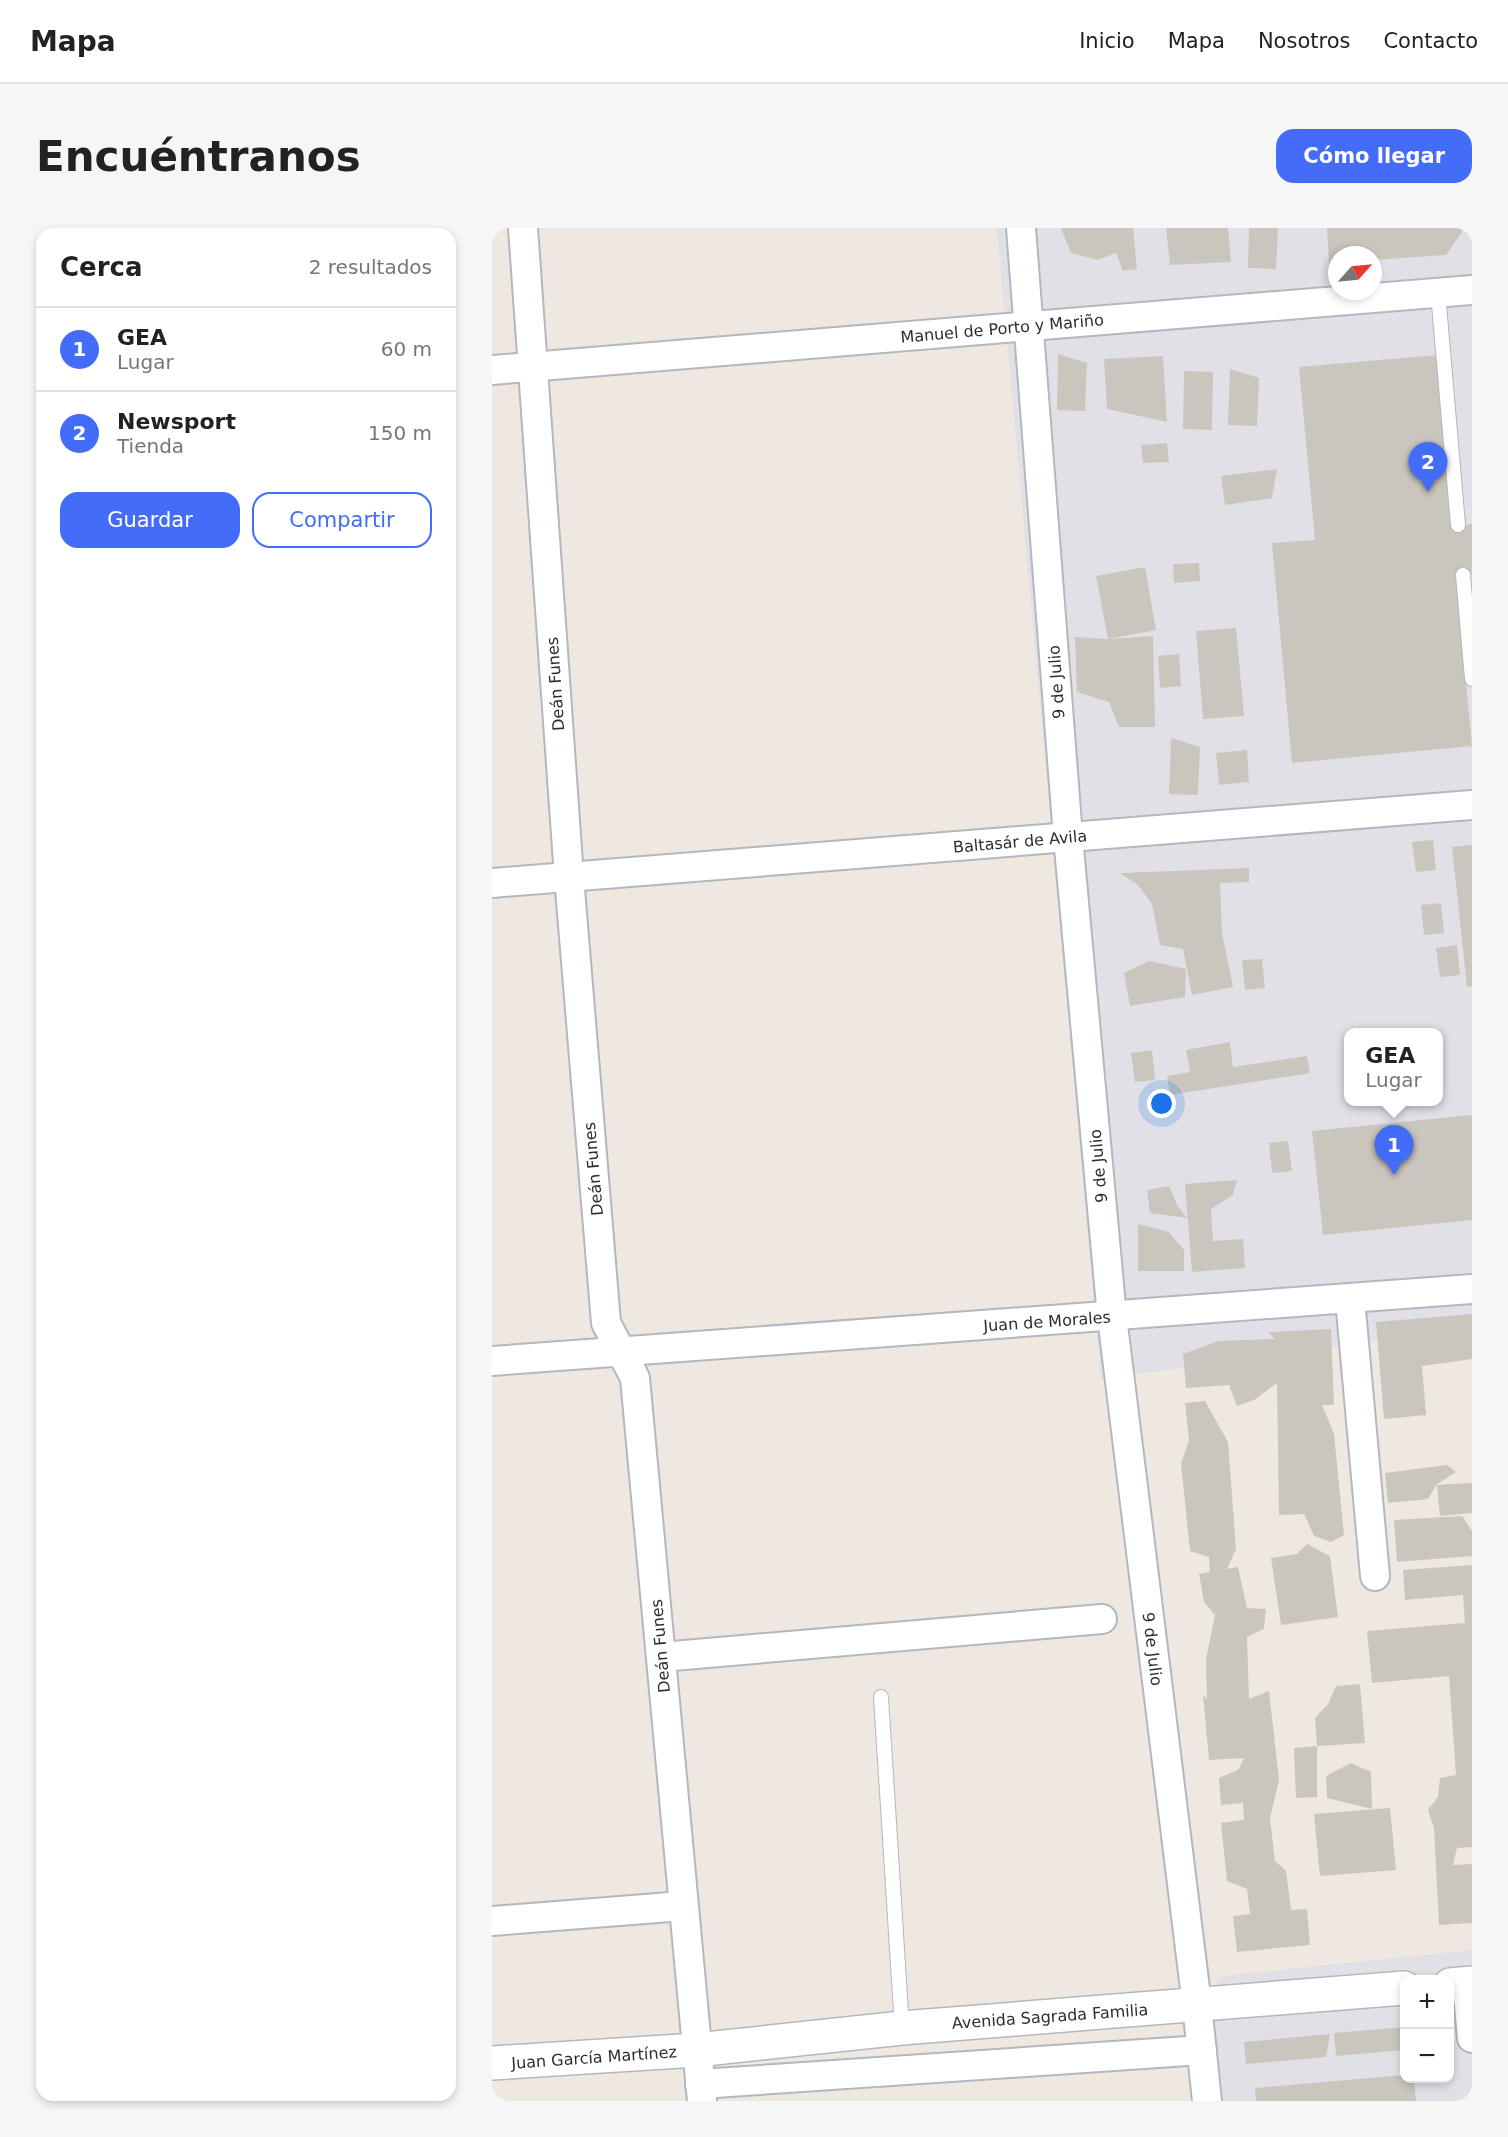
<!DOCTYPE html>
<html lang="es">
<meta charset="utf-8">
<style>
body{margin:0;font-family:"DejaVu Sans",sans-serif;background:#f6f6f6;color:#222}
.controls{position:absolute;right:18px;bottom:18px;display:grid;overflow:hidden;border-radius:12px;box-shadow:0 3px 9px #0003}
.controls button{width:54px;height:54px;display:grid;place-items:center;padding:0;border:0;border-bottom:2px solid #e0e0e0;background:#fff;color:#222;font:30px sans-serif}
.compass{position:absolute;left:836px;top:18px;width:54px;height:54px;border-radius:50%;background:#fff;box-shadow:0 3px 9px #0003;rotate:63deg}
.you{position:absolute;left:670px;top:876px;width:21px;height:21px;margin:-15px;border:4px solid #fff;border-radius:50%;background:#1a73e8;box-shadow:0 0 0 9px #1a73e833}
.badge{display:grid;place-items:center;width:39px;height:39px;border-radius:50%;background:#436cf9;color:#fff;font-size:20px;font-weight:700}
.pin{position:absolute;translate:-50% -50px;filter:drop-shadow(0 2px 3px #0008)}
.pin::after{content:'';position:absolute;top:32px;width:21px;height:18px;background:inherit;clip-path:polygon(0 0,100% 0,50% 100%)}
.popup{position:absolute;left:852px;top:800px;width:99px;height:78px;box-sizing:border-box;display:grid;place-content:center;border-radius:12px;background:#fff;filter:drop-shadow(0 2px 4px #0005);font-size:20px;white-space:nowrap;color:#767676}
.popup b{font-size:22px;color:#222}
.popup::after{content:'';position:absolute;left:50%;top:100%;margin-left:-12px;border:12px solid transparent;border-top-color:#fff}
.list{margin:0;padding:0;list-style:none}
h2{display:flex;justify-content:space-between;align-items:center;height:78px;margin:0;padding:0 24px;font-size:26px}
h2 small{font-size:20px;font-weight:400;color:#767676}
.list li{display:grid;grid-template-columns:39px 1fr auto;gap:18px;align-items:center;box-sizing:border-box;height:84px;padding:0 24px;border-top:2px solid #e0e0e0}
.list b{display:block;font-size:22px;white-space:nowrap}
.list p{margin:0;font-size:20px;white-space:nowrap;color:#767676}
.list em{font-size:20px;font-style:normal;color:#767676}
.actions{display:flex;gap:12px;padding:18px 24px}
.actions a{flex:1;padding:14px 0;border:2px solid #436cf9;border-radius:18px;text-align:center;font-size:21px;color:#436cf9}
.actions .main{background:#436cf9;color:#fff}
.map{position:relative;flex:none;width:980px;height:1873px;overflow:hidden;border-radius:18px}
header{display:flex;align-items:center;gap:36px;box-sizing:border-box;height:84px;padding:0 30px;background:#fff;border-bottom:2px solid #e0e0e0}
header strong{font-size:28px}
nav{display:flex;gap:33px;margin-inline-start:auto;font-size:21px}
.intro{display:flex;align-items:center;justify-content:space-between;box-sizing:border-box;height:144px;padding:0 36px}
h1{margin:0;font-size:42px}
.button{padding:15px 27px;border-radius:18px;background:#436cf9;color:#fff;font-size:21px;font-weight:700}
main{display:flex;gap:36px;padding:0 36px}
aside{flex:1;background:#fff;border-radius:18px;box-shadow:0 3px 9px #0003}
.map>svg:first-child{display:block}
.industrial{fill:#e2e0e7;fill-rule:evenodd}
.building{fill:#cac6be}
.lines{fill:none;stroke-linecap:round;stroke-linejoin:round}
.lane-casing{stroke:#b3b7c0;stroke-width:16}
.street-casing{stroke:#b3b7c0;stroke-width:32}
.secondary-casing{stroke:#b3b7c0;stroke-width:36}
.lane{stroke:#fff;stroke-width:14}
.street{stroke:#fff;stroke-width:28}
.secondary{stroke:#fff;stroke-width:33}
.labels{text-anchor:middle;stroke-width:4.5;stroke-linejoin:round;paint-order:stroke}
.street-label{font-size:16px;fill:#2d2d2d;stroke:#fff}
</style>
<header>
<strong>Mapa</strong>
<nav><a>Inicio</a><a>Mapa</a><a>Nosotros</a><a>Contacto</a></nav>
</header>
<div class="intro"><h1>Encuéntranos</h1><a class="button">Cómo llegar</a></div>
<main>
<aside>
<h2>Cerca<small>2 resultados</small></h2>
<ul class="list">
<li><span class="badge">1</span><div><b>GEA</b><p>Lugar</p></div><em>60 m</em></li>
<li><span class="badge">2</span><div><b>Newsport</b><p>Tienda</p></div><em>150 m</em></li>
</ul>
<div class="actions"><a class="main">Guardar</a><a>Compartir</a></div>
</aside>
<div class="map">
<svg width="980" height="1873" viewBox="0 0 980 1873">
<rect width="100%" height="100%" fill="#eee8e0"/>
<g class="industrial">
<path d="M505 0H980V1100L609 1151ZM845 27H881V63H845ZM857 804H947V874H857Z"/>
<path d="M980 1722V1873H714L705 1777 731 1748ZM912 1752H958V1850H912Z"/>
</g>
<g class="building">
<polygon points="569,0 641,0 645,41 631,43 624,25 606,32 579,25"/>
<polygon points="674,0 736,0 739,34 678,37"/>
<polygon points="757,0 786,0 784,41 756,40"/>
<polygon points="835,0 970,0 970,4 954,27 881,32 881,27 845,27 845,35 837,36"/>
<polygon points="566,126 595,135 593,183 565,182"/>
<polygon points="945,127 961,298 980,296 980,346 964,347 980,518 800,535 780,315 823,312 807,139"/>
<polygon points="671,128 675,194 615,181 612,131"/>
<polygon points="738,141 767,150 765,198 736,197"/>
<polygon points="692,143 721,144 720,202 691,201"/>
<polygon points="675,215 677,234 651,235 649,217"/>
<polygon points="785,241 780,270 733,277 729,248"/>
<polygon points="707,335 708,353 682,355 681,336"/>
<polygon points="653,339 664,402 616,411 661,408 663,499 627,499 617,474 585,464 583,409 616,411 604,348"/>
<polygon points="744,400 752,488 711,491 704,403"/>
<polygon points="687,426 689,458 668,460 666,428"/>
<polygon points="679,510 708,519 706,567 677,566"/>
<polygon points="755,522 757,554 727,557 724,525"/>
<polygon points="941,612 944,642 924,644 920,614"/>
<polygon points="980,617 980,758 975,759 960,619"/>
<polygon points="757,640 757,654 728,655 730,705 741,759 700,767 691,721 668,717 660,676 646,657 628,645"/>
<polygon points="949,675 952,705 932,707 929,677"/>
<polygon points="965,717 968,747 948,749 944,720"/>
<polygon points="770,731 773,760 753,762 750,732"/>
<polygon points="657,733 694,741 693,769 638,778 632,745"/>
<polygon points="738,814 741,839 815,828 818,845 678,867 675,848 698,844 694,822"/>
<polygon points="660,822 663,852 643,854 639,825"/>
<polygon points="980,887 980,992 831,1007 820,903"/>
<polygon points="796,913 800,943 780,945 777,915"/>
<polygon points="745,952 741,967 719,981 721,1013 751,1011 753,1040 700,1044 693,956"/>
<polygon points="677,958 685,977 695,990 658,985 655,962"/>
<polygon points="646,996 677,1004 692,1022 692,1043 646,1043"/>
<polygon points="980,1086 980,1131 930,1138 934,1187 892,1191 884,1094"/>
<polygon points="839,1101 842,1177 830,1177 842,1206 852,1307 839,1314 822,1308 812,1286 787,1287 785,1155 762,1172 745,1178 737,1157 694,1160 691,1126 727,1113 783,1111 776,1104"/>
<polygon points="713,1173 736,1214 744,1321 735,1341 746,1339 755,1380 774,1381 772,1401 755,1409 757,1471 777,1463 787,1552 778,1590 783,1633 794,1643 799,1682 815,1681 818,1717 745,1724 741,1688 758,1686 755,1661 735,1653 729,1595 752,1592 751,1575 729,1577 727,1550 746,1542 752,1530 717,1532 711,1466 715,1472 714,1431 723,1387 712,1374 707,1346 718,1344 717,1329 698,1323 689,1236 697,1212 693,1175"/>
<polygon points="955,1237 964,1244 945,1256 936,1271 896,1275 893,1245"/>
<polygon points="980,1255 980,1285 948,1288 945,1257"/>
<polygon points="970,1288 980,1303 980,1328 905,1334 902,1292"/>
<polygon points="815,1316 838,1328 846,1389 789,1397 779,1330 805,1326"/>
<polygon points="980,1337 980,1619 965,1620 961,1637 980,1636 980,1695 947,1697 942,1600 936,1582 946,1569 948,1550 964,1547 957,1448 880,1455 875,1403 973,1395 971,1367 913,1372 911,1342"/>
<polygon points="868,1456 873,1515 825,1518 823,1490 836,1476 844,1458"/>
<polygon points="825,1518 825,1569 804,1570 802,1520"/>
<polygon points="859,1535 879,1544 880,1581 835,1570 834,1548"/>
<polygon points="898,1580 904,1642 828,1648 822,1586"/>
<polygon points="912,1799 912,1822 844,1828 842,1805"/>
<polygon points="838,1806 834,1829 754,1836 752,1814"/>
<polygon points="912,1847 912,1851 922,1851 924,1873 764,1873 763,1860"/>
</g>
<g class="lines">
<g class="lane-casing">
<g id="lane">
<polyline points="946,65 966,297"/>
<polyline points="971,347 980,451"/>
<polyline points="389,1469 410,1800"/>
</g>
</g>
<g class="street-casing">
<g id="street">
<polyline points="31,0 77,649 114,1095 143,1150 210,1873"/>
<polyline points="529,0 576,609 620,1089 705,1777 715,1873"/>
<polyline points="0,142 980,62"/>
<polyline points="0,655 980,577"/>
<polyline points="858,1071 883,1348"/>
<polyline points="0,1133 980,1061"/>
<polyline points="169,1429 610,1391"/>
<polyline points="0,1693 191,1678"/>
<polyline points="975,1756 980,1810"/>
<polyline points="208,1856 710,1822"/>
</g>
</g>
<g class="secondary-casing">
<g id="secondary">
<polyline points="958,1757 980,1755"/>
<polyline points="0,1835 204,1822 410,1800 912,1760"/>
</g>
</g>
<use href="#lane" class="lane"/>
<use href="#street" class="street"/>
<use href="#secondary" class="secondary"/>
</g>
<g class="labels">
<g class="street-label">
<text transform="translate(510 100) rotate(-5)" y="6">Manuel de Porto y Mariño</text>
<text transform="translate(564 454) rotate(-94)" y="6">9 de Julio</text>
<text transform="translate(63 456) rotate(-94)" y="6">Deán Funes</text>
<text transform="translate(528 613) rotate(-5)" y="6">Baltasár de Avila</text>
<text transform="translate(606 938) rotate(-95)" y="6">9 de Julio</text>
<text transform="translate(101 941) rotate(-95)" y="6">Deán Funes</text>
<text transform="translate(555 1093) rotate(-4)" y="6">Juan de Morales</text>
<text transform="translate(168 1418) rotate(-95)" y="6">Deán Funes</text>
<text transform="translate(661 1421) rotate(83)" y="6">9 de Julio</text>
<text transform="translate(558 1788) rotate(-4)" y="6">Avenida Sagrada Familia</text>
<text transform="translate(102 1829) rotate(-4)" y="6">Juan García Martínez</text>
</g>
</g>
</svg>
<div class="controls">
<button>+</button>
<button>−</button>
</div>
<svg class="compass" viewBox="-18 -18 36 36"><path d="M0-13l5 13h-10z" fill="#e53935"/><path d="M0 13l5-13h-10z" fill="#767676"/></svg>
<div class="you"></div>
<div class="pin badge" style="left:902px;top:947px">1</div>
<div class="popup"><b>GEA</b>Lugar</div>
<div class="pin badge" style="left:936px;top:264px">2</div>
</div>
</main>
